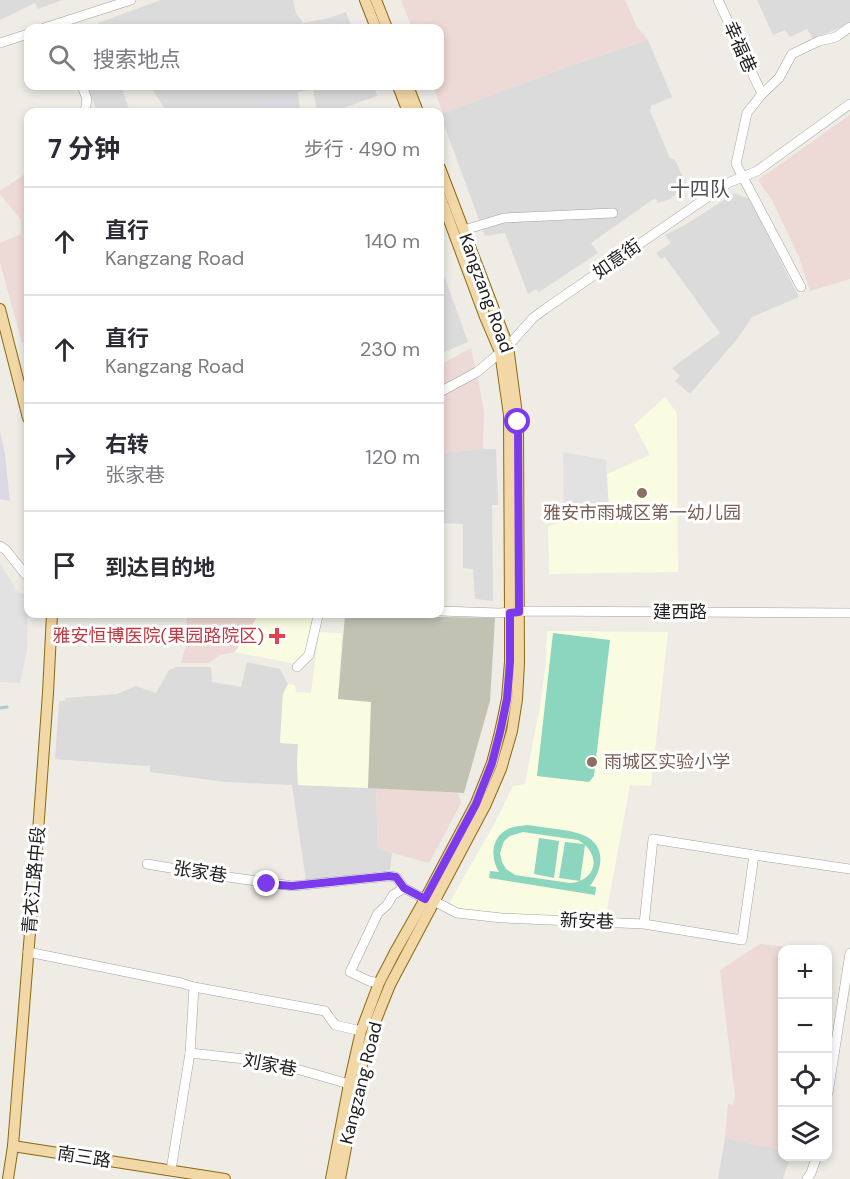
<!DOCTYPE html>
<html lang="zh">
<meta charset="utf-8">
<style>
body{margin:0;font-family:"DM Sans","Noto Sans SC",sans-serif;background:#f7f7f7;color:#2b2b33}
.controls{position:absolute;right:18px;bottom:18px;display:grid;overflow:hidden;border-radius:12px;box-shadow:0 3px 9px #0003}
.controls button{width:54px;height:54px;display:grid;place-items:center;padding:0;border:0;border-bottom:2px solid #e1e1e2;background:#fff;color:#2b2b33;font:30px sans-serif}
.stop{position:absolute;width:18px;height:18px;margin:-14px;border:4px solid #7c3aed;border-radius:50%;background:#fff}
.stop.end{background:#7c3aed;border-color:#fff;box-shadow:0 2px 6px #0008}
.list{margin:0;padding:0;list-style:none}
h2{display:flex;justify-content:space-between;align-items:center;height:78px;margin:0;padding:0 24px;font-size:26px}
h2 small{font-size:20px;font-weight:400;color:#7c7c81}
.list li{display:grid;grid-template-columns:39px 1fr auto;gap:18px;align-items:center;box-sizing:border-box;height:108px;padding:0 24px;border-top:2px solid #e1e1e2}
.list b{display:block;font-size:22px;white-space:nowrap}
.list p{margin:0;font-size:20px;white-space:nowrap;color:#7c7c81}
.list em{font-size:20px;font-style:normal;color:#7c7c81}
.icon{flex:none;width:33px;height:33px;fill:none;stroke:currentColor;stroke-width:2;stroke-linecap:round;stroke-linejoin:round}
.map{position:relative;flex:none;width:850px;height:1179px;overflow:hidden}
.search{position:absolute;background:#fff;box-shadow:0 3px 9px #0003;left:24px;top:24px;width:420px;height:66px;display:flex;align-items:center;gap:15px;box-sizing:border-box;padding:0 21px;border-radius:12px;color:#7c7c81;font-size:22px}
.panel{position:absolute;background:#fff;box-shadow:0 3px 9px #0003;left:24px;top:108px;width:420px;height:510px;border-radius:12px}
.map>svg:first-child{display:block}
.residential{fill:#dcdbdb}
.commercial{fill:#edd9d6}
.education{fill:#fafce1}
.construction{fill:#c1c2b2}
.pitch{fill:#8cd5be;fill-rule:evenodd}
.parking{fill:#e2e2e2}
.plaza{fill:#dbdae4}
.lines{fill:none;stroke-linecap:round;stroke-linejoin:round}
.stream{stroke:#aacad7;stroke-width:3}
.minor-casing{stroke:#a2a2a2;stroke-width:10}
.major-casing{stroke:#896a10;stroke-width:12}
.minor{stroke:#fff;stroke-width:9}
.major{stroke:#f2d7a7;stroke-width:10}
.route{stroke:#7c3aed;stroke-width:8}
.education-dot{fill:#8d6e63;stroke:#fff;stroke-width:2}
.health-dot{fill:#e0444e;stroke:#fff;stroke-width:2}
.labels{text-anchor:middle;stroke-width:6;stroke-linejoin:round;paint-order:stroke}
.street-label{font-size:18px;fill:#1e1e1e;stroke:#fff}
.education-label{font-size:18px;fill:#785e54;stroke:#fff}
.health-label{font-size:18px;fill:#be3a42;stroke:#fff;text-anchor:end}
.neighbourhood-label{font-size:20px;fill:#515151;stroke:#fff}
</style>
<div class="map">
<svg width="850" height="1179" viewBox="0 0 850 1179">
<rect width="100%" height="100%" fill="#eeece5"/>
<g class="residential">
<polygon points="0,0 62,0 38,9 35,3 0,20"/>
<polygon points="161,0 293,0 296,13 303,23 329,18 346,12 352,28 99,28 100,27 98,23"/>
<polygon points="757,0 850,0 850,22 837,29 813,39 807,29 790,37 785,30 773,35"/>
<polygon points="648,40 672,97 651,106 650,111 670,158 675,160 687,185 670,199 658,203 655,198 591,243 598,253 539,292 536,289 528,294 505,233 485,236 440,114 570,66"/>
<polygon points="88,86 121,86 130,112 97,112"/>
<polygon points="150,86 374,86 377,96 332,112 317,112 313,89 298,92 300,112 167,112"/>
<polygon points="735,193 749,199 799,297 752,317 738,338 690,394 675,381 680,376 672,368 720,333 665,257 661,259 656,253 671,243 665,235 685,225"/>
<polygon points="445,278 468,342 440,354 440,280"/>
<polygon points="483,449 496,449 498,505 492,505 493,601 475,599 473,569 463,568 463,524 440,523 440,453"/>
<polygon points="247,662 280,669 288,684 283,694 280,743 298,744 297,764 298,785 376,788 378,849 392,853 390,870 306,881 292,785 225,782 150,772 150,765 145,766 55,759 59,701 65,701 66,698 117,694 136,686 156,693 169,670 176,667 211,667 212,682 241,687"/>
<polygon points="725,1138 782,1150 782,1156 790,1157 783,1179 718,1179"/>
</g>
<g class="commercial">
<polygon points="401,0 625,0 637,27 648,40 570,66 443,113 433,86 440,86 440,28 412,28"/>
<polygon points="850,115 850,279 810,291 799,257 772,200 758,180"/>
<polygon points="28,172 28,341 22,343 0,262 0,243 21,234 21,220 0,194 0,191"/>
<polygon points="471,348 479,384 484,412 483,449 440,453 440,365"/>
<polygon points="186,614 259,614 235,652 220,655 209,663 181,663 188,638"/>
<polygon points="376,788 458,793 461,803 429,863 378,849"/>
<polygon points="760,944 807,949 782,950 782,1150 725,1138 728,1104 733,1105 735,1096 720,970"/>
</g>
<g class="education">
<polygon points="665,397 677,413 678,572 549,574 548,526 564,521 609,511 607,474 650,455 634,425"/>
<polygon points="259,614 313,614 305,653 296,664 235,652"/>
<polygon points="547,631 668,632 651,786 630,785 605,920 472,913 454,907 450,902 497,819 513,786 525,784 540,706 546,662"/>
<polygon points="319,632 342,633 338,699 371,702 368,788 298,785 297,764 298,744 280,743 283,694 288,684 295,685 296,692 311,693"/>
</g>
<polygon class="construction" points="345,615 495,618 490,701 464,793 368,788 371,702 338,699"/>
<g class="pitch">
<polygon points="553,633 610,640 594,776 589,782 537,776"/>
<path d="M528 825C544 828 569 829 583 835 607 845 603 869 590 886L596 887 595 895 489 878 490 871 499 872C490 858 491 837 508 829 514 826 521 826 528 825ZM523 832 578 840 584 844 565 842 559 878 580 881 585 845C602 861 592 882 570 883L515 875 506 869 502 862 500 853 504 841 510 836Z"/>
<polygon points="539,838 559,841 554,878 534,874"/>
</g>
<g class="parking">
<polygon points="563,452 606,460 609,511 564,521"/>
<polygon points="0,563 18,593 28,594 27,651 20,683 0,682"/>
</g>
<g class="plaza">
<polygon points="290,95 293,105 290,112 240,112"/>
<polygon points="0,431 5,454 10,501 0,499"/>
</g>
<g class="lines">
<polyline class="stream" points="0,708 7,707"/>
<g class="minor-casing">
<g id="minor">
<polyline points="718,0 762,94"/>
<polyline points="44,28 131,0"/>
<polyline points="0,43 28,34"/>
<polyline points="82,86 87,99 85,112"/>
<polyline points="464,230 504,218 613,213"/>
<polyline points="801,287 736,164 747,113 762,94 779,78 792,54 819,41 836,37 850,27"/>
<polyline points="440,392 477,372 508,346 533,318 545,309 728,183 757,171 850,104"/>
<polyline points="0,546 6,550 25,574 28,574"/>
<polyline points="440,611 499,613 530,611 850,613"/>
<polyline points="297,667 309,655 318,616 320,614"/>
<polyline points="754,855 850,869"/>
<polyline points="147,864 206,874 293,886 389,876 396,877 404,888 425,899"/>
<polyline points="434,901 457,913 502,918 644,924 742,940 754,855 653,839 644,924"/>
<polyline points="28,952 181,983 194,987 325,1011 335,1025 361,1031"/>
<polyline points="379,983 369,981 350,972 378,913 387,905 393,895 404,888"/>
<polyline points="190,1053 272,1062 349,1084"/>
<polyline points="828,1093 850,953"/>
<polyline points="171,1170 190,1053 194,987"/>
<polyline points="807,1179 811,1173 817,1156"/>
</g>
</g>
<g class="major-casing">
<g id="major">
<polyline points="365,0 376,28"/>
<polyline points="376,0 387,28"/>
<polyline points="398,86 408,112"/>
<polyline points="408,86 418,112"/>
<polyline points="0,309 28,418"/>
<polyline points="13,1146 225,1179"/>
<polyline points="8,1179 13,1146 38,832 48,693 52,614"/>
<polyline points="331,1179 349,1084 361,1031 379,983 395,952 425,899 476,803 492,763 500,732 507,699 510,662 510,613 509,415 500,352 485,317 440,196"/>
<polyline points="340,1179 361,1068 374,1025 390,985 485,806 501,769 512,731 517,699 519,663 518,422 508,346 440,168"/>
</g>
</g>
<use href="#minor" class="minor"/>
<use href="#major" class="major"/>
</g>
<g class="lines">
<polyline class="route" points="267,884 292,886 389,876 396,877 404,888 425,899 476,804 492,763 500,732 507,699 510,662 510,613 519,612 518,422"/>
</g>
<g class="education-dot">
<circle cx="642" cy="493" r="6"/>
<circle cx="592" cy="762" r="6"/>
</g>
<path class="health-dot" d="M274 627h6v6h6v6h-6v6h-6v-6h-6v-6h6z"/>
<g class="labels">
<g class="street-label">
<text transform="translate(740 47) rotate(66)" y="6">幸福巷</text>
<text transform="translate(617 259) rotate(-35)" y="6">如意街</text>
<text transform="translate(486 293) rotate(70)" y="6">Kangzang Road</text>
<text x="680" y="618">建西路</text>
<text transform="translate(200 872) rotate(9)" y="6">张家巷</text>
<text transform="translate(34 880) rotate(-85)" y="6">青衣江路中段</text>
<text transform="translate(587 921) rotate(2)" y="6">新安巷</text>
<text transform="translate(270 1065) rotate(11)" y="6">刘家巷</text>
<text transform="translate(361 1083) rotate(-76)" y="6">Kangzang Road</text>
<text transform="translate(84 1157) rotate(9)" y="6">南三路</text>
</g>
<g class="education-label">
<text x="642" y="519">雅安市雨城区第一幼儿园</text>
<text x="604" y="768" text-anchor="start">雨城区实验小学</text>
</g>
<g class="health-label">
<text x="264" y="642">雅安恒博医院(果园路院区)</text>
</g>
<g class="neighbourhood-label">
<text x="700" y="196">十四队</text>
</g>
</g>
</svg>
<div class="controls">
<button>+</button>
<button>−</button>
<button><svg class="icon" aria-label="locate" viewBox="0 0 24 24"><circle cx="12" cy="12" r="6"/><path d="M12 2v4M12 18v4M2 12h4M18 12h4"/></svg></button>
<button><svg class="icon" aria-label="layers" viewBox="0 0 24 24"><path d="M12 4l9 5-9 5-9-5zM3 14l9 5 9-5"/></svg></button>
</div>
<div class="stop" style="left:518px;top:422px"></div>
<div class="stop end" style="left:267px;top:884px"></div>
<div class="search"><svg class="icon" aria-label="search" viewBox="0 0 24 24"><circle cx="10" cy="10" r="6"/><path d="M15 15l6 6"/></svg>搜索地点</div>
<section class="panel">
<h2>7 分钟<small>步行 · 490 m</small></h2>
<ul class="list">
<li><svg class="icon" aria-label="ahead" viewBox="0 0 24 24"><path d="M12 20V5M6 11l6-6 6 6"/></svg><div><b>直行</b><p>Kangzang Road</p></div><em>140 m</em></li>
<li><svg class="icon" aria-label="ahead" viewBox="0 0 24 24"><path d="M12 20V5M6 11l6-6 6 6"/></svg><div><b>直行</b><p>Kangzang Road</p></div><em>230 m</em></li>
<li><svg class="icon" aria-label="right" viewBox="0 0 24 24"><path d="M7 20v-9h11M14 6l5 5-5 5"/></svg><div><b>右转</b><p>张家巷</p></div><em>120 m</em></li>
<li><svg class="icon" aria-label="arrive" viewBox="0 0 24 24"><path d="M6 21V4h12l-3 4 3 4H6"/></svg><div><b>到达目的地</b></div></li>
</ul>
</section>
</div>
